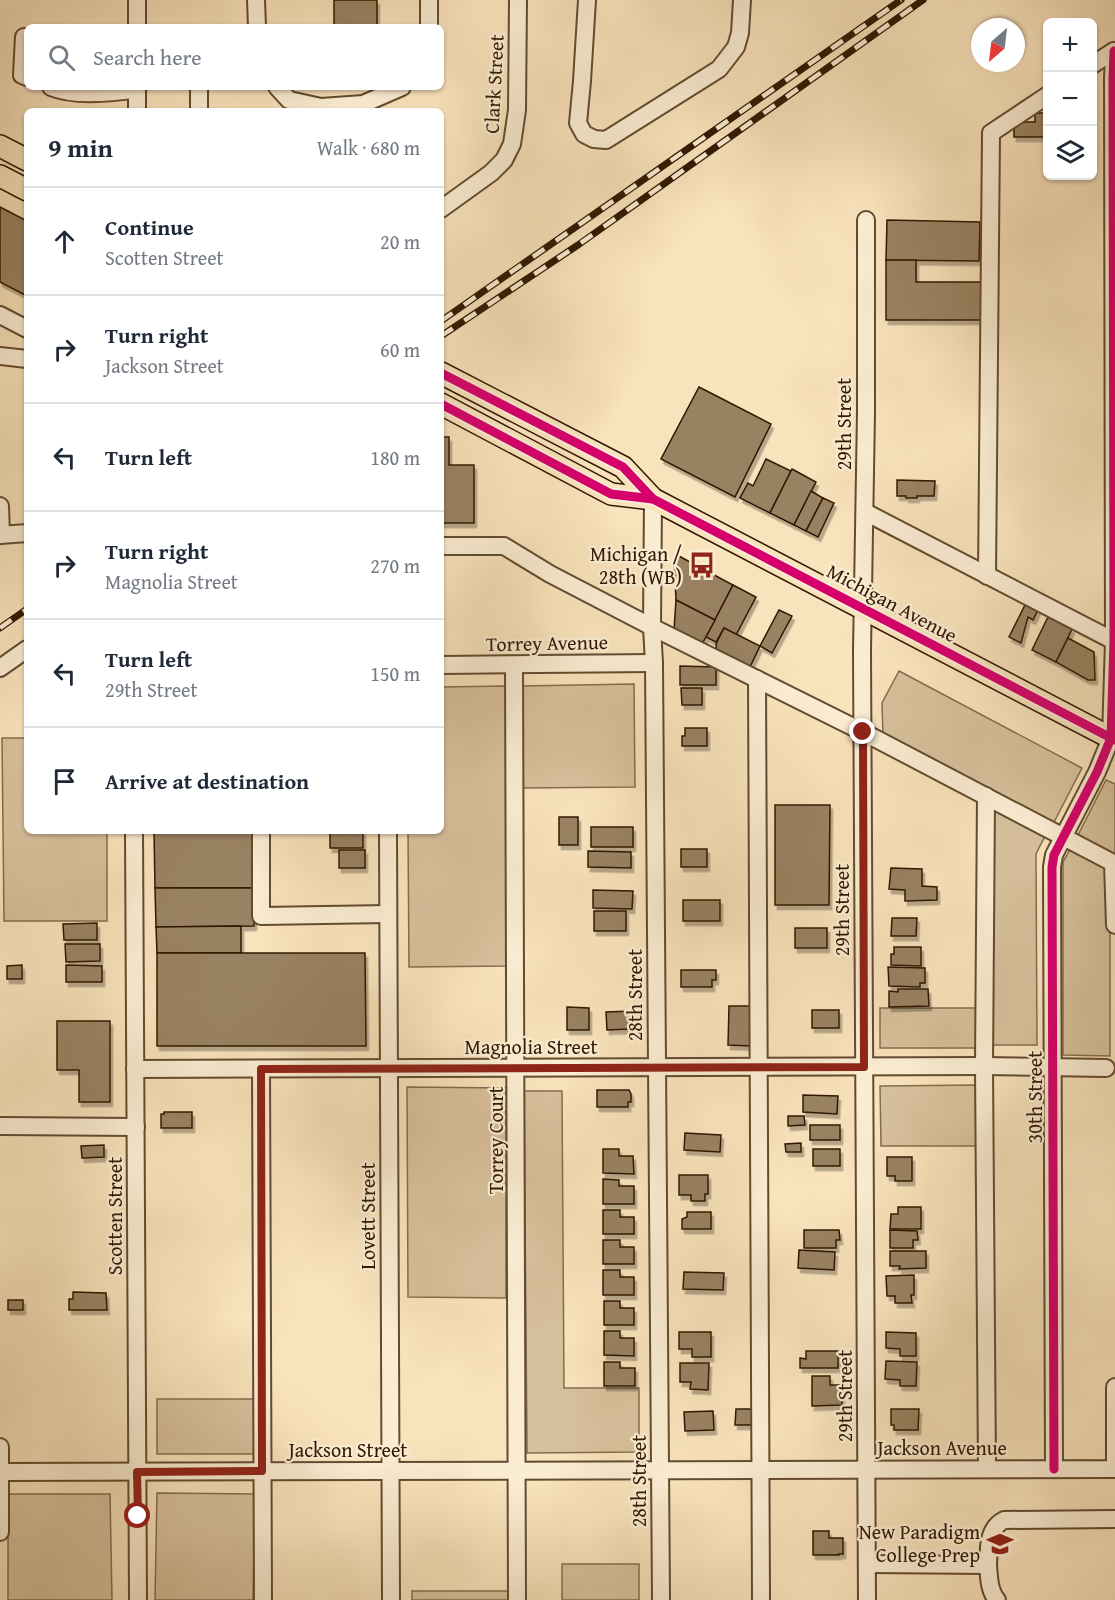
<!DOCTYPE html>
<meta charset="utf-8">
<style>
body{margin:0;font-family:"Gentium Book Plus",serif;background:#f6f6f7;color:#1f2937}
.controls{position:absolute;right:18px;top:18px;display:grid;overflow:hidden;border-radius:9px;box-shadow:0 2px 4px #0004}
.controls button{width:54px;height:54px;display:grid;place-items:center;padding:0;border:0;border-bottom:2px solid #e0e1e3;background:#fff;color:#1f2937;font:30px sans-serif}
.compass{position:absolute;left:971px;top:18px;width:54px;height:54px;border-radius:50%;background:#fff;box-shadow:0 2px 4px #0004;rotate:208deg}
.stop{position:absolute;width:18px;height:18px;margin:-14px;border:4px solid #8f2418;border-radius:50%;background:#fff}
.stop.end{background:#8f2418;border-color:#fff;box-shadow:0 2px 6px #0008}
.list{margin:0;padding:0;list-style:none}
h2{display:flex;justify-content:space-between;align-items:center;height:78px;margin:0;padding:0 24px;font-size:26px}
h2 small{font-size:20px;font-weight:400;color:#747a83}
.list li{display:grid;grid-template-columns:39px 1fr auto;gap:18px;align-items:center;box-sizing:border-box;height:108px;padding:0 24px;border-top:2px solid #e0e1e3}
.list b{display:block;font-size:22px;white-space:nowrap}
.list p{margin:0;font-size:20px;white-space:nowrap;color:#747a83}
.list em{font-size:20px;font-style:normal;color:#747a83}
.icon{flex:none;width:33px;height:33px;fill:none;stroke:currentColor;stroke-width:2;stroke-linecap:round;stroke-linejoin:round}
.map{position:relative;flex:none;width:1115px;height:1600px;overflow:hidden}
.search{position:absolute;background:#fff;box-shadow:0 2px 4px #0004;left:24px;top:24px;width:420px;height:66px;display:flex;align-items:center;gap:15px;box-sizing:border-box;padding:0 21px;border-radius:9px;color:#747a83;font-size:22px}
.panel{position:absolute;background:#fff;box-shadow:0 2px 4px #0004;left:24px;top:108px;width:420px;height:726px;border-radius:9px}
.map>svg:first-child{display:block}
.green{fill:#d7c09c;stroke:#846c4e;stroke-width:1.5}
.building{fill:#998262;stroke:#301800;stroke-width:1.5;filter:url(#shadow)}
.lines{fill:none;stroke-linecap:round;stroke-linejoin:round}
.minor-casing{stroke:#624b2f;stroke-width:20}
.major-casing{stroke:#301800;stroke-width:24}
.minor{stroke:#fbedd3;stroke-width:16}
.major{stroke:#f9e3bc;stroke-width:21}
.rail-casing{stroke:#301800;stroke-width:7}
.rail{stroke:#fbedd3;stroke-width:4.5;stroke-dasharray:14;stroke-linecap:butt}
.cycleway-casing{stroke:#fbedd3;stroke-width:13}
.cycleway{stroke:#d6006c;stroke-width:9}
.route{stroke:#8f2418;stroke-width:8}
.labels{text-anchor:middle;stroke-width:4.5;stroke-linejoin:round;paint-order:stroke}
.street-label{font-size:20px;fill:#301800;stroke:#fbedd3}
.poi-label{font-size:20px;fill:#301800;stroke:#fbedd3;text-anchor:end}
</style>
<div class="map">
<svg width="1115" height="1600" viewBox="0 0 1115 1600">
<defs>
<filter id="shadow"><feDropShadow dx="2.5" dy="4.5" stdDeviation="0" flood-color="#0004"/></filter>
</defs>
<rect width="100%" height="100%" fill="#f9e3bc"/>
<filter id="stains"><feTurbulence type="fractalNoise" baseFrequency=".00333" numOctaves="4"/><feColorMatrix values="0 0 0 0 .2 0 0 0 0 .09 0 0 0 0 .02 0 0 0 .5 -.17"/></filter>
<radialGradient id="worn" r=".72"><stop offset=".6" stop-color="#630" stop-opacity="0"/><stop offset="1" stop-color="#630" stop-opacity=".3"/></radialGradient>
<g class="green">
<polygon points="899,671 1082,768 1052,826 883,736 882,703"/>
<polygon points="634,684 635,787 522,788 521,686"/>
<polygon points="506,686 509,966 409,967 408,831 441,831 441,687"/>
<polygon points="2,738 27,738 27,831 107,831 107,921 4,921"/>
<polygon points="1106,780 1115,784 1115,859 1076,839"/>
<polygon points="995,810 1045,836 1036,854 1037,1045 990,1045 990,821"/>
<polygon points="1071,848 1110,867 1110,1056 1063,1055 1063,862"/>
<rect x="880" y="1008" width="99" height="40"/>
<polygon points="978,1085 979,1146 881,1146 880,1086"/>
<polygon points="407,1087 506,1088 506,1298 408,1297"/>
<polygon points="524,1091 562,1091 564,1388 639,1388 639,1452 527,1453"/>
<polygon points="157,1399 254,1399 255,1454 157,1454"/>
<polygon points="157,1493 255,1494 253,1600 155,1600"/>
<polygon points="8,1494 110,1494 112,1600 8,1600"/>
<rect x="562" y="1564" width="77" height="36"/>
<rect x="412" y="1591" width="100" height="9"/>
</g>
<g class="building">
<rect x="334" y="0" width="43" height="27"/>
<polygon points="1035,113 1048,113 1048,137 1014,137 1014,127 1021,122 1035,122"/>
<polygon points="0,207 27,221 27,296 0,282"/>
<polygon points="887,220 980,222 979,261 886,260"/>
<polygon points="886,260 916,260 916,282 981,282 981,320 886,320"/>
<polygon points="699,387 771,424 735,497 661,459"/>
<polygon points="441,437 449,437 449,465 474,465 474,523 441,523"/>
<polygon points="766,459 791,471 770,513 740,498 748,483 753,486"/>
<polygon points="792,469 816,482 794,525 770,513"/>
<polygon points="897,480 935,481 934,496 917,496 917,498 906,498 906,496 897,496"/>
<polygon points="811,491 823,498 806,531 794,525"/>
<polygon points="823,498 834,503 818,537 806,531"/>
<polygon points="677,555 733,585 715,620 676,600 674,557"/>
<polygon points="733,585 756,597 736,635 724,628 716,642 706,637"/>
<polygon points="676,600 715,620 702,644 674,630"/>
<polygon points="1026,603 1038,610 1033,620 1028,617 1021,643 1009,637"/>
<polygon points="779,610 792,616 772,653 760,646"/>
<polygon points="1048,617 1072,629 1056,662 1032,650"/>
<polygon points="724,628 760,646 749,669 717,653 716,644"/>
<polygon points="1068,638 1094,652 1095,680 1088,680 1056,662"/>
<polygon points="680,666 716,667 716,685 680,685"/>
<polygon points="681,688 702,688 702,705 682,705"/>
<polygon points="685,728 707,728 707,746 682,746 682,736 685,736"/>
<polygon points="775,805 830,805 829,905 775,905"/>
<rect x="559" y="817" width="19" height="28"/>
<rect x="591" y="827" width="42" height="20"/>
<polygon points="154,831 255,831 255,888 155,888"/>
<rect x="330" y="831" width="33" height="17"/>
<rect x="681" y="849" width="26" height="18"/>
<rect x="339" y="850" width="26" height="18"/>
<polygon points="588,851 631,852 631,868 588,867"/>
<polygon points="891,868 922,869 922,886 937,887 937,900 905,901 905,890 889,889"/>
<polygon points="155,888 255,888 254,926 156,927"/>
<polygon points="593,890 633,891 632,909 593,908"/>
<rect x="683" y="900" width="37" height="21"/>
<rect x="594" y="911" width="32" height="20"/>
<polygon points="892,918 917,918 916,936 891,936"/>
<polygon points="97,923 97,940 64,940 63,924"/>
<polygon points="241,926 241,953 157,953 156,927"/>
<rect x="795" y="928" width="32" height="20"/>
<polygon points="65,944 100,944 100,961 66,962"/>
<polygon points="894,947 921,947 921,966 891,965 891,954 894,954"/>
<polygon points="157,953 365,953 366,1046 157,1046"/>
<polygon points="22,965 22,979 7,979 7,966"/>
<polygon points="66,965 102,966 102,982 66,982"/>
<polygon points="888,967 925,968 925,983 920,983 920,987 889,986"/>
<polygon points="681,970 716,970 716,980 712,980 712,987 681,987"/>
<polygon points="898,989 928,989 929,1006 889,1007 889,991 898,992"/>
<polygon points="729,1006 751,1006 751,1046 728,1045"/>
<polygon points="567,1007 589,1008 589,1030 567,1030"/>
<rect x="812" y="1010" width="27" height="18"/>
<polygon points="632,1011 632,1023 630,1023 630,1029 607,1030 606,1012"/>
<polygon points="57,1021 110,1021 110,1102 79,1102 79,1070 57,1070"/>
<polygon points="597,1090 629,1090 631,1094 631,1102 628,1102 628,1107 597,1107"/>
<polygon points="803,1095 838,1096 837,1114 803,1112"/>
<polygon points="164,1112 192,1112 192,1128 161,1128 161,1114 164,1114"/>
<polygon points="788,1116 804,1116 805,1125 788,1126"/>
<rect x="810" y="1125" width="30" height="15"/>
<polygon points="685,1133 721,1135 720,1152 684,1150"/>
<polygon points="801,1143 801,1152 786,1152 785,1144"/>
<polygon points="104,1145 104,1157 82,1158 81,1146"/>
<polygon points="603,1149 619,1149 619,1156 633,1156 634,1174 603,1173"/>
<rect x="813" y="1149" width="27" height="17"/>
<polygon points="887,1157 912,1157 912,1181 895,1181 895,1176 887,1176"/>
<polygon points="679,1175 708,1175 708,1194 705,1194 705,1201 691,1201 691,1195 679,1195"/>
<polygon points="603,1179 619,1180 619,1186 634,1186 634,1204 603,1204"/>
<polygon points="898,1207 921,1207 921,1229 890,1229 891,1214 898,1214"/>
<polygon points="603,1210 620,1210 620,1217 634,1217 634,1234 603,1234"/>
<polygon points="687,1212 711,1212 711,1229 682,1229 682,1219 687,1217"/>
<polygon points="804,1230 839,1230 840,1240 836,1240 836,1248 804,1248"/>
<polygon points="890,1230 917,1231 918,1240 913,1240 913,1248 890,1248"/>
<polygon points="603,1240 620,1240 620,1247 634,1247 634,1264 603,1264"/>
<polygon points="799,1250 835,1252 834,1270 798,1268"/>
<polygon points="890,1251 926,1251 926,1268 899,1269 900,1266 890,1266"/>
<polygon points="603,1270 620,1270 620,1277 634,1277 634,1295 603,1295"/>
<polygon points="684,1272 724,1273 723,1290 683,1289"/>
<polygon points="914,1275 914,1295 911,1295 912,1303 895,1303 895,1296 887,1296 886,1276"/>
<polygon points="73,1292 106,1293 107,1310 69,1310 69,1299 73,1299"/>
<rect x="8" y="1300" width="15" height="10"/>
<polygon points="604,1301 620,1301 620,1308 634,1308 634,1325 604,1325"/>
<polygon points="604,1331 620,1331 620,1338 634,1338 634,1356 604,1355"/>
<polygon points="679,1332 711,1332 711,1357 692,1357 692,1349 679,1349"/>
<polygon points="886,1332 916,1333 916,1356 900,1356 900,1349 886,1348"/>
<polygon points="806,1351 838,1351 838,1368 800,1368 800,1358 806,1359"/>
<polygon points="886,1361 917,1362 916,1386 900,1386 900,1380 885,1379"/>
<polygon points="604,1362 620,1362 620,1368 635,1368 635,1386 604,1386"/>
<polygon points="680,1363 709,1363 708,1390 690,1389 691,1382 680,1382"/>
<polygon points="812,1376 830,1376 830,1385 841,1385 842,1405 812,1406"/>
<polygon points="736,1409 753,1409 752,1425 735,1425"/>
<polygon points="891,1409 919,1409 918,1430 894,1430 894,1425 891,1425"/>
<polygon points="713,1411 714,1430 685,1431 684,1412"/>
<polygon points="813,1531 829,1531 829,1538 843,1538 843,1554 839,1554 839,1555 813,1555"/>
</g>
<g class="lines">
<g class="minor-casing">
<g id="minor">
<polyline points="256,0 257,27"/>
<polyline points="429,0 429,27"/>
<polyline points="587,0 582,81 578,123 584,134 594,139 606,140 719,69 736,47 740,33 742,0"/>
<polyline points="137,27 137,0"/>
<polyline points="24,37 22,75 27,77"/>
<polyline points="1092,65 1114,51"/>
<path d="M51 87C75 97 112 93 137 89"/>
<polyline points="199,87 199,111"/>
<polyline points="277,87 289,100 321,107 363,104 402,87"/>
<polyline points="137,111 137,87"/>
<polyline points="441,209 491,173 504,160 512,144 517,110 518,0"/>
<polyline points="866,220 866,412 862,651 867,1600"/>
<polyline points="0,315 27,329"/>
<polyline points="0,356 27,359"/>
<polyline points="653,499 652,627 654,663 661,1600"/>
<polyline points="0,506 1,535"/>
<polyline points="865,512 1114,641"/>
<polyline points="0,535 27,533"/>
<polyline points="441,546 504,546 550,574 652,627 863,732 1115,864"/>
<polyline points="987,576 991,133 1048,95"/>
<polyline points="441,665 654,663"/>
<polyline points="514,665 517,1600"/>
<polyline points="0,668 27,649"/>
<polyline points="757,679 761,1600"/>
<polyline points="986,796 984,1066 987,1469"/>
<polyline points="134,831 138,1600"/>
<polyline points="261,831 261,916 388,914"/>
<polyline points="388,831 391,1600"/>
<polyline points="1113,863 1115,925"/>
<polyline points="135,1069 984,1066 1106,1068"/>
<polyline points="261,1069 263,1600"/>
<polyline points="0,1126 136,1127"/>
<polyline points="0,1447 0,1532"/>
<polyline points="1054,1469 1052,867 1054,855 1097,772 1111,738 1114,641 1113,79 1114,51"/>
<polyline points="0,1472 1115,1469 1115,1387"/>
<path d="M867 1564 988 1565C989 1549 987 1529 1004 1520L1115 1519"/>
<path d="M988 1565C989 1577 989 1591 997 1600"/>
</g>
</g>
<g class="major-casing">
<g id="major">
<polyline points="0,146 27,160"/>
<polyline points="0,176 27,190"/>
<polyline points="441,373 623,467 653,499 1115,740"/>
<polyline points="441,404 611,494 653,499"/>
</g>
</g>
<use href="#minor" class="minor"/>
<use href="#major" class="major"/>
<g class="rail-casing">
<g id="rail">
<polyline points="441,321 901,0"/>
<polyline points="441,336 578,245 923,0"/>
<polyline points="0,628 27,609"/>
</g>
</g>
<use href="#rail" class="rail"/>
<g class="cycleway-casing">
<g id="cycleway">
<polyline points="441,373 623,467 653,499 1115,740"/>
<polyline points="441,404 611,494 653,499"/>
<polyline points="1054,1469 1052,867 1054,855 1097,772 1111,738 1114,641 1113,79 1114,51"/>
</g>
</g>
<use href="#cycleway" class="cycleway"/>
</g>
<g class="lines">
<polyline class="route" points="138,1516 137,1472 262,1471 261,1069 864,1067 863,732"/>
</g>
<defs>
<g id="bus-bare" transform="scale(2.07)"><path d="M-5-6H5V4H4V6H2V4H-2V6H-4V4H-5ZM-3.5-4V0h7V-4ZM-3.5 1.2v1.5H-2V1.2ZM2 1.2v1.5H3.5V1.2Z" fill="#8f2418" stroke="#fbedd3" stroke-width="2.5" paint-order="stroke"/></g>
<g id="school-bare" transform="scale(2.07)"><path d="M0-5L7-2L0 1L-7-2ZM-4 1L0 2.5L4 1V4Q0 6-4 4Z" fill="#8f2418" stroke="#fbedd3" stroke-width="2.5" paint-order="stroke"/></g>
</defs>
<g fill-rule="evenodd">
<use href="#bus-bare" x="702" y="565"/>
<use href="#school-bare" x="1000" y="1544"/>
</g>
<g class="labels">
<g class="street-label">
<text transform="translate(494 84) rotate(-87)" y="7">Clark Street</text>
<text transform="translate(844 424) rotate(-90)" y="7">29th Street</text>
<text transform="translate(892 603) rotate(28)" y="7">Michigan Avenue</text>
<text transform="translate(547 643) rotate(-1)" y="7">Torrey Avenue</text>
<text transform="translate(842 910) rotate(-90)" y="7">29th Street</text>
<text transform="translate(635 995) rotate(-90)" y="7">28th Street</text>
<text x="531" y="1054">Magnolia Street</text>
<text transform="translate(1035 1097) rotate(-90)" y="7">30th Street</text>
<text transform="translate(496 1140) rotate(-90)" y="7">Torrey Court</text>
<text transform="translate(115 1216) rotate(-90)" y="7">Scotten Street</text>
<text transform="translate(368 1216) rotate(-90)" y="7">Lovett Street</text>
<text transform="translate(845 1396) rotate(-90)" y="7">29th Street</text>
<text x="942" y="1455">Jackson Avenue</text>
<text x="348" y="1457">Jackson Street</text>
<text transform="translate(639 1481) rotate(-90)" y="7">28th Street</text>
</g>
<g class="poi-label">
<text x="682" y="561">Michigan /<tspan x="682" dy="23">28th (WB)</tspan></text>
<text x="980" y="1539">New Paradigm<tspan x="980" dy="23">College Prep</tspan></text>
</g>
</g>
<rect width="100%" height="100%" filter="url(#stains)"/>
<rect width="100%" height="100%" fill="url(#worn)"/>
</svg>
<div class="controls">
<button>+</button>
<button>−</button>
<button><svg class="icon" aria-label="layers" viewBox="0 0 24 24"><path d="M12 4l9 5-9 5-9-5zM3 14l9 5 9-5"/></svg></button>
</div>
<svg class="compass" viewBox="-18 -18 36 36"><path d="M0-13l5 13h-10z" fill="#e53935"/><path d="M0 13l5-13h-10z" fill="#747a83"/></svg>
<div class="stop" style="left:138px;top:1516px"></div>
<div class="stop end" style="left:863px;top:732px"></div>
<div class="search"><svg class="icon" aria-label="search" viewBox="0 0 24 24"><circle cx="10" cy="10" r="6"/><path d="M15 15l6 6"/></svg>Search here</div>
<section class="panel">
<h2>9 min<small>Walk · 680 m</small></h2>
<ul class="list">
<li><svg class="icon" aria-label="ahead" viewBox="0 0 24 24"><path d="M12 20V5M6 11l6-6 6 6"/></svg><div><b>Continue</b><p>Scotten Street</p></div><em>20 m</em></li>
<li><svg class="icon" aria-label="right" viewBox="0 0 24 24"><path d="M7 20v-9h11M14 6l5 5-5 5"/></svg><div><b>Turn right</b><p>Jackson Street</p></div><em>60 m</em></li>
<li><svg class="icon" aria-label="left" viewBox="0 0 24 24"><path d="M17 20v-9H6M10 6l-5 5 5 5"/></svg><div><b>Turn left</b></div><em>180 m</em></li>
<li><svg class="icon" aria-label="right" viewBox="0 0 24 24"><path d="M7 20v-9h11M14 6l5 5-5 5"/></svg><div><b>Turn right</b><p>Magnolia Street</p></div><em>270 m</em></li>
<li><svg class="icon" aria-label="left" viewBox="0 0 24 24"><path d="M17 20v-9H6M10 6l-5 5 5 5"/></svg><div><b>Turn left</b><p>29th Street</p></div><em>150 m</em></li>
<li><svg class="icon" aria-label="arrive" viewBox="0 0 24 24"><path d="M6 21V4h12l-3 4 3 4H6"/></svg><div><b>Arrive at destination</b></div></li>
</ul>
</section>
</div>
